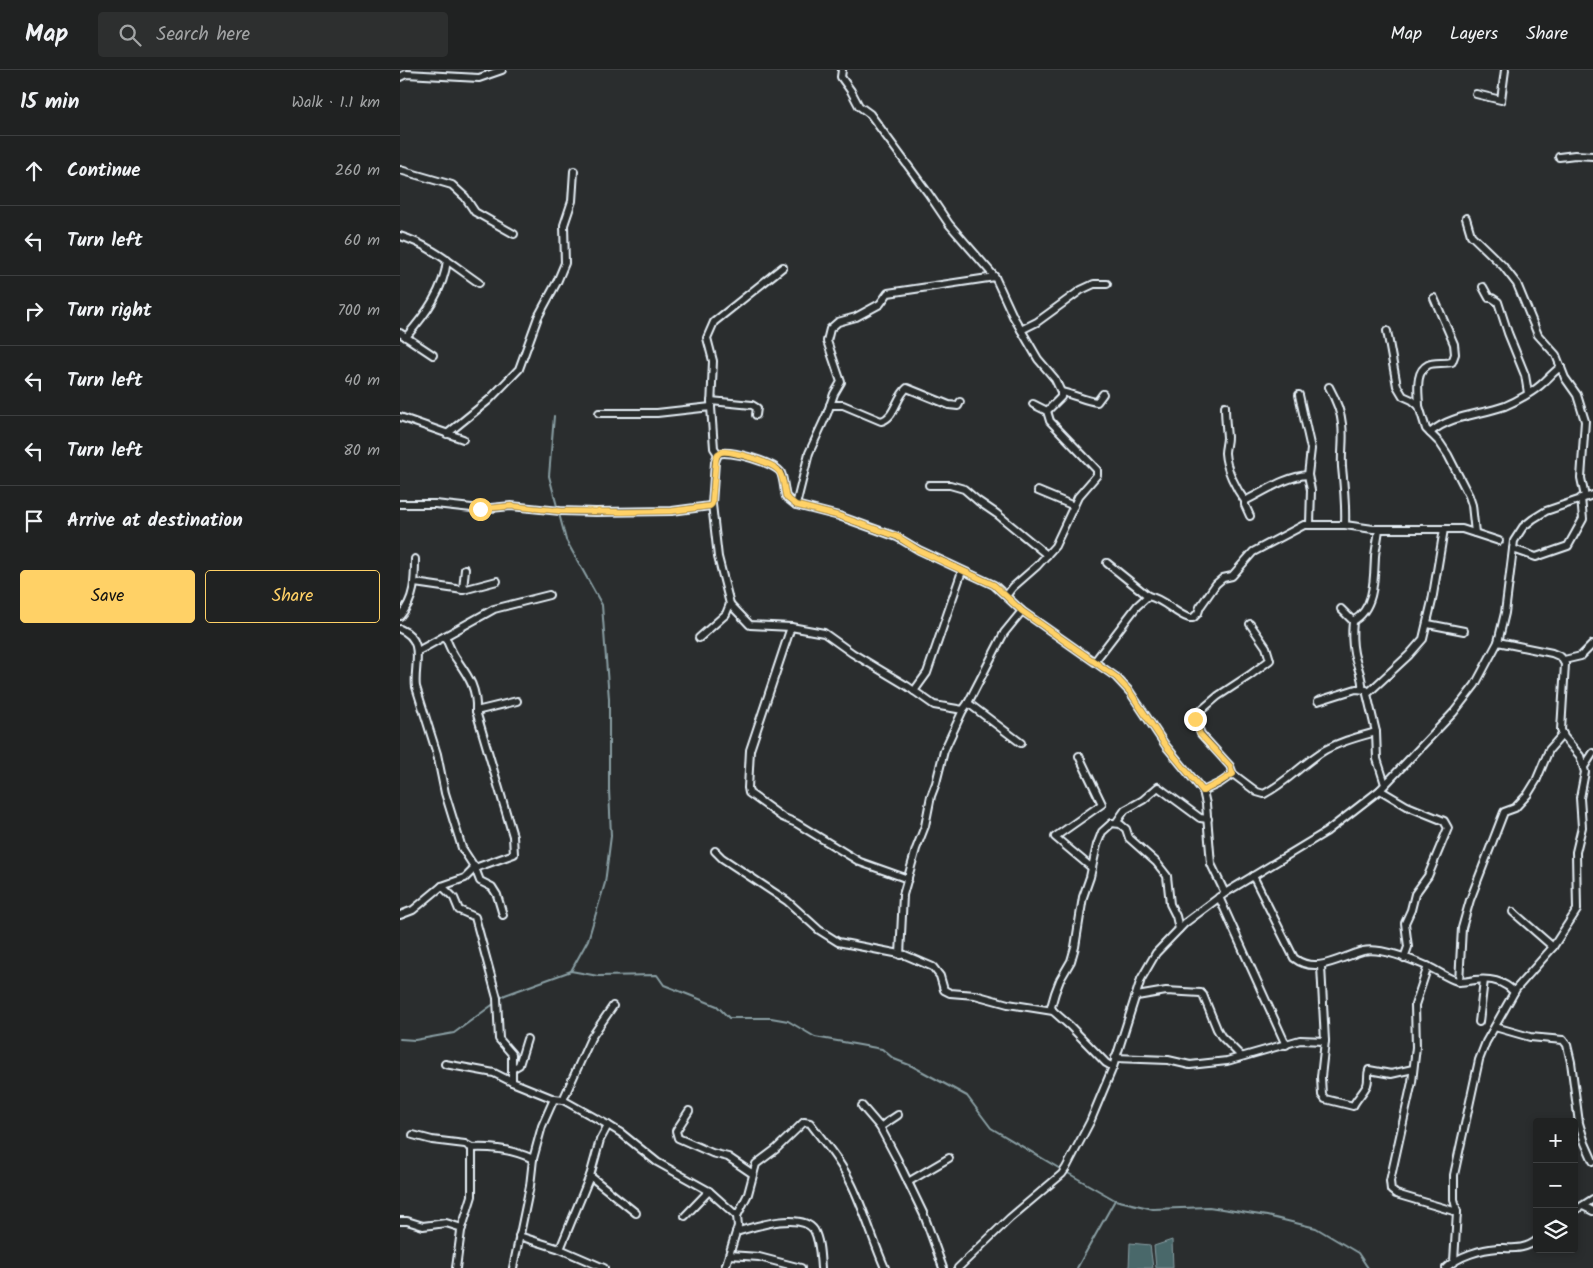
<!DOCTYPE html>
<meta charset="utf-8">
<style>
body{margin:0;font-family:Kalam,sans-serif;background:#2d2f2f;color:#f1f3f6}
.controls{position:absolute;right:15px;bottom:15px;display:grid;overflow:hidden;border-radius:5px;box-shadow:0 2px 8px #0003}
.controls button{width:45px;height:45px;display:grid;place-items:center;padding:0;border:0;border-bottom:1px solid #3d3f40;background:#202222;color:#f1f3f6;font:25px sans-serif}
.stop{position:absolute;width:15px;height:15px;margin:-11px;border:4px solid #ffd166;border-radius:50%;background:#fff}
.stop.end{background:#ffd166;border-color:#fff;box-shadow:0 1px 5px #0008}
.list{margin:0;padding:0;list-style:none}
h2{display:flex;justify-content:space-between;align-items:center;height:65px;margin:0;padding:0 20px;font-size:21px}
h2 small{font-size:16px;font-weight:400;color:#a2a4a5}
.list li{display:grid;grid-template-columns:32px 1fr auto;gap:15px;align-items:center;box-sizing:border-box;height:70px;padding:0 20px;border-top:1px solid #3d3f40}
.list b{display:block;font-size:19px;white-space:nowrap}
.list em{font-size:16px;font-style:normal;color:#a2a4a5}
.actions{display:flex;gap:10px;padding:15px 20px}
.actions a{flex:1;padding:11px 0;border:1px solid #ffd166;border-radius:5px;text-align:center;font-size:18px;color:#ffd166}
.actions .main{background:#ffd166;color:#111}
.icon{flex:none;width:28px;height:28px;fill:none;stroke:currentColor;stroke-width:2;stroke-linecap:round;stroke-linejoin:round}
.map{position:relative;flex:none;width:1193px;height:1198px;overflow:hidden}
header{display:flex;align-items:center;gap:30px;box-sizing:border-box;height:70px;padding:0 25px;background:#202222;border-bottom:1px solid #3d3f40}
header strong{font-size:24px}
nav{display:flex;gap:28px;margin-inline-start:auto;font-size:18px}
.search{width:350px;height:45px;background:#2d2f2f;display:flex;align-items:center;gap:12px;box-sizing:border-box;padding:0 18px;border-radius:5px;color:#a2a4a5;font-size:19px}
main{display:flex}
aside{flex:1;background:#202222}
.map>svg:first-child{display:block}
.water{fill:#4a676b;stroke:#899ea3}
.lines{fill:none;stroke-linecap:round;stroke-linejoin:round}
.stream{stroke:#899ea3;stroke-width:2}
.minor-casing{stroke:#e8f1f8;stroke-width:10}
.minor{stroke:#2a2d2e;stroke-width:6}
.route{stroke:#ffd166;stroke-width:6}
</style>
<header>
<strong>Map</strong>
<div class="search"><svg class="icon" aria-label="search" viewBox="0 0 24 24"><circle cx="10" cy="10" r="6"/><path d="M15 15l6 6"/></svg>Search here</div>
<nav><a>Map</a><a>Layers</a><a>Share</a></nav>
</header>
<main>
<aside>
<h2>15 min<small>Walk · 1.1 km</small></h2>
<ul class="list">
<li><svg class="icon" aria-label="ahead" viewBox="0 0 24 24"><path d="M12 20V5M6 11l6-6 6 6"/></svg><div><b>Continue</b></div><em>260 m</em></li>
<li><svg class="icon" aria-label="left" viewBox="0 0 24 24"><path d="M17 20v-9H6M10 6l-5 5 5 5"/></svg><div><b>Turn left</b></div><em>60 m</em></li>
<li><svg class="icon" aria-label="right" viewBox="0 0 24 24"><path d="M7 20v-9h11M14 6l5 5-5 5"/></svg><div><b>Turn right</b></div><em>700 m</em></li>
<li><svg class="icon" aria-label="left" viewBox="0 0 24 24"><path d="M17 20v-9H6M10 6l-5 5 5 5"/></svg><div><b>Turn left</b></div><em>40 m</em></li>
<li><svg class="icon" aria-label="left" viewBox="0 0 24 24"><path d="M17 20v-9H6M10 6l-5 5 5 5"/></svg><div><b>Turn left</b></div><em>80 m</em></li>
<li><svg class="icon" aria-label="arrive" viewBox="0 0 24 24"><path d="M6 21V4h12l-3 4 3 4H6"/></svg><div><b>Arrive at destination</b></div></li>
</ul>
<div class="actions"><a class="main">Save</a><a>Share</a></div>
</aside>
<div class="map">
<svg width="1193" height="1198" viewBox="0 0 1193 1198">
<rect width="100%" height="100%" fill="#2a2d2e"/>
<filter id="ink" filterUnits="userSpaceOnUse"><feTurbulence type="fractalNoise" baseFrequency=".02" numOctaves="2"/><feDisplacementMap in="SourceGraphic" scale="10" xChannelSelector="R" yChannelSelector="G"/><feConvolveMatrix kernelMatrix="1 2 1 2 8 2 1 2 1" color-interpolation-filters="sRGB"/></filter>
<g filter="url(#ink)">
<g class="water">
<polygon points="772,1170 773,1198 756,1198 754,1176"/>
<polygon points="730,1173 750,1175 753,1198 729,1198"/>
</g>
<g class="lines">
<g class="stream">
<polyline points="154,346 149,406 166,470 202,535 209,629 209,719 211,766 205,813 188,870 171,901"/>
<polyline points="98,930 105,925 171,901 198,906 257,905 264,915 317,936 329,948 371,948 388,951 415,967 482,979 494,989 512,996 567,1026 591,1058 662,1100"/>
<polyline points="0,969 15,970 54,963 95,933"/>
<polyline points="666,1102 715,1130 753,1139 809,1137 867,1146 916,1158 958,1183 968,1198"/>
<polyline points="677,1198 715,1130"/>
</g>
<g class="minor-casing">
<g id="minor">
<polyline points="442,0 441,7 451,21 459,36 470,44 528,123 549,154 595,207 613,246 638,289 655,309 661,322 661,327 647,341"/>
<polyline points="0,7 6,4 79,8 102,0"/>
<polyline points="1076,24 1101,30 1105,0"/>
<polyline points="1159,87 1175,85 1193,86"/>
<polyline points="0,100 52,115 65,127 75,142 114,164"/>
<polyline points="1066,148 1071,165 1103,196 1117,214 1138,265 1156,285 1165,308 1177,325 1185,351 1181,408 1185,427"/>
<path d="M0 166C30 175 53 195 79 213"/>
<polyline points="1083,217 1089,228 1092,228 1098,232 1108,263 1125,305 1128,323"/>
<polyline points="621,260 637,252 681,220 694,214 707,214"/>
<polyline points="987,261 997,316 1003,326 1012,330 1019,336 1026,359 1040,373 1048,385 1069,426 1072,435 1075,463"/>
<polyline points="0,263 33,285"/>
<path d="M6 267C25 245 44 220 47 190"/>
<path d="M929 317C935 328 941 341 942 354 944 368 941 383 942 397 944 416 946 435 945 455"/>
<path d="M661 322C673 324 685 331 697 332L703 324"/>
<polyline points="899,325 911,379 908,405"/>
<polyline points="311,331 352,335 357,338 356,345"/>
<path d="M430 335H443L481 351C495 348 496 327 507 318L549 335 558 336 560 332"/>
<path d="M825 336C825 346 826 357 827 367 827 373 825 378 825 383 826 399 836 419 845 431 865 421 887 406 908 405L911 420 910 454"/>
<path d="M1019 336C1019 324 1014 302 1028 295 1033 292 1045 294 1052 292L1055 284 1054 274 1034 228"/>
<polyline points="199,343 257,343 311,337"/>
<polyline points="0,347 63,369"/>
<path d="M1030 363C1050 345 1080 345 1105 336 1117 331 1135 321 1144 312 1150 307 1154 301 1161 297"/>
<polyline points="47,364 89,330 119,299 138,247 157,212 165,193 164,155 172,131 174,101"/>
<path d="M318 384C328 379 376 393 381 403 384 410 384 420 386 427L396 435 439 446 497 467 519 480 594 515 622 541 716 607 730 622 766 676 803 721 806 734 811 794 825 823"/>
<polyline points="318,384 314,378 311,337 313,291 307,268 314,252 383,197"/>
<polyline points="529,415 550,415 564,419 578,431 597,444 647,485"/>
<polyline points="638,421 674,436"/>
<polyline points="845,431 845,435 850,446"/>
<polyline points="0,434 35,434 81,439 111,436 160,441 196,442 272,441 310,436 312,434"/>
<polyline points="396,435 409,383 427,344 434,324 441,312 427,271 430,259 438,252 456,247 480,234 488,223 595,207"/>
<polyline points="1113,479 1136,487 1168,476 1183,449 1181,428"/>
<path d="M707 493 748 526C764 529 774 543 789 548H793L798 543 800 537 816 514 823 508 832 506 853 482 904 455H945L973 459H1062L1099 471"/>
<polyline points="15,513 63,520 97,511"/>
<polyline points="63,520 65,499"/>
<polyline points="606,526 613,517 637,496 655,476 678,427 697,405 697,400 650,351 647,341 633,334"/>
<polyline points="330,534 350,555 391,557 424,563 452,583 507,616 534,635 563,640"/>
<path d="M941 539 953 551C952 561 952 573 954 583 956 594 964 610 962 619"/>
<path d="M0 546C15 529 15 510 15 489"/>
<path d="M953 551C975 539 974 508 975 486 976 477 978 468 979 459"/>
<polyline points="1028,554 1064,561"/>
<polyline points="391,557 350,680 348,718 349,723 382,747 396,753 460,792 508,809"/>
<path d="M0 559C27 570 13 597 16 617L37 684 45 723 62 778 75 798 80 811 92 817 97 825 103 845"/>
<path d="M45 566C48 573 51 581 55 587 68 606 77 617 76 641"/>
<polyline points="299,568 326,544 330,534 318,487 312,434 315,392 318,384"/>
<polyline points="18,581 94,539 149,525"/>
<polyline points="1164,590 1181,586 1193,574"/>
<polyline points="695,591 737,536 748,526"/>
<polyline points="514,621 527,603 562,501"/>
<polyline points="918,631 956,619 966,620"/>
<polyline points="568,633 621,673"/>
<polyline points="679,686 702,734 655,767 692,798"/>
<polyline points="1184,697 1193,683"/>
<path d="M833 704 857 722 864 724C887 712 903 693 925 680 941 671 958 667 976 662"/>
<polyline points="985,714 977,689 976,662 967,624 1009,585 1023,569 1032,531 1044,459"/>
<polyline points="980,720 1007,736 1044,751 1048,758 1028,806 1015,824 1011,840 1005,853 1008,877 1004,888"/>
<polyline points="803,721 820,713 833,704 830,696 801,664 795,649 798,643 818,626 850,605 870,590 866,577 850,554"/>
<polyline points="716,753 725,740 743,730 758,717 800,748 808,749"/>
<polyline points="315,781 322,788 387,831 419,860 438,872 505,885 533,897 540,906 544,920 550,923 575,925 608,934 653,941 670,956 706,993 713,997"/>
<path d="M853 806 894 888C916 905 940 887 963 881 980 877 1013 890 1029 897 1038 901 1047 908 1057 911 1063 913 1069 911 1075 910 1089 908 1104 911 1114 922"/>
<polyline points="42,816 54,828 59,840 75,847 97,928 99,969 112,984 112,1012 154,1029 163,1030 208,1055 221,1063 257,1092 309,1121 337,1146"/>
<polyline points="819,827 886,975"/>
<polyline points="1113,842 1153,877"/>
<polyline points="0,845 13,840 42,816 65,808 75,798 114,784 113,766 76,641 117,631"/>
<polyline points="500,885 503,825 516,779 525,756 531,726 536,713 544,681 563,640 568,633 604,563 622,541"/>
<path d="M921 896 925 971 921 1007 922 1025 925 1029 953 1036C957 1028 963 1023 967 1015 969 1010 967 1005 969 1000L991 1004 1013 999"/>
<polyline points="1028,896 1015,935 1016,977 1012,1012 990,1111 991,1120 996,1124 1057,1142"/>
<polyline points="1059,912 1062,858 1070,830 1104,742 1115,738 1128,724 1136,711 1149,680 1163,664"/>
<polyline points="737,926 766,921 801,923 803,925 817,959 821,966 841,986"/>
<polyline points="653,941 651,937 655,923 660,910 671,891 675,877 683,827 690,807 697,775 702,762 712,753 720,754 726,759 729,768 756,792 767,806 770,834 776,846 779,859"/>
<polyline points="1079,952 1084,910"/>
<polyline points="1095,957 1130,967 1163,970 1167,975 1171,992 1179,1053 1185,1073 1193,1091"/>
<polyline points="715,988 768,990 790,995 827,991 900,970 925,971"/>
<polyline points="45,994 94,1003 112,1012"/>
<polyline points="112,999 119,995 127,969"/>
<polyline points="163,1030 191,968 213,936"/>
<polyline points="462,1036 480,1057 497,1089 524,1145 543,1198"/>
<polyline points="289,1041 276,1061 278,1068 312,1083 328,1087 353,1104"/>
<polyline points="480,1057 498,1045"/>
<polyline points="13,1065 32,1070 65,1074 72,1078 72,1126 61,1161 56,1198"/>
<path d="M72 1078C93 1077 114 1080 133 1089"/>
<polyline points="190,1106 236,1143"/>
<polyline points="508,1112 549,1088"/>
<polyline points="1183,1136 1193,1141"/>
<polyline points="1174,1141 1193,1129"/>
<polyline points="285,1146 309,1121"/>
<polyline points="0,1151 7,1151 23,1156 46,1153 62,1158"/>
<path d="M336 1162C353 1157 401 1141 414 1160 420 1171 420 1186 421 1198"/>
<polyline points="119,1166 160,1179 204,1198"/>
<polyline points="160,1179 190,1106 200,1070 208,1055"/>
<polyline points="329,1185 359,1187 401,1198"/>
<polyline points="1054,1191 1057,1142 1054,1129 1054,1105 1079,990 1086,972 1116,919 1153,877 1177,840 1176,782 1182,757 1180,728 1185,702 1180,686 1164,667 1161,660 1165,594 1161,587 1152,583 1098,572"/>
<polyline points="113,1198 130,1116 133,1089 142,1056 154,1029"/>
<path d="M325 1198 338 1156 337 1146 348 1124 356 1094 376 1079 404 1052 410 1053C425 1073 441 1092 452 1115 465 1142 473 1171 485 1198"/>
<polyline points="558,1198 610,1148 662,1104 666,1098 690,1052 713,997 741,909 756,883 785,853 825,823 926,762 980,720 1054,642 1075,615 1098,572 1105,543 1114,471 1123,457 1133,449 1146,441 1193,425"/>
<path d="M1046 1198C1058 1186 1082 1179 1098 1178 1112 1178 1125 1180 1137 1170"/>
</g>
</g>
<use href="#minor" class="minor"/>
</g>
</g>
<g class="lines" filter="url(#ink)">
<path class="route" d="M80 439 111 436 160 441 222 442 272 441 310 436 312 434 316 388C318 384 317 384 321 382 331 380 372 393 378 400 384 406 384 420 386 427L396 435 439 446 498 467 518 480 594 515 622 541 716 607 730 622 766 676 803 721 820 712 833 704 830 696 800 664 795 649"/>
</g>
</svg>
<div class="controls">
<button>+</button>
<button>−</button>
<button><svg class="icon" aria-label="layers" viewBox="0 0 24 24"><path d="M12 4l9 5-9 5-9-5zM3 14l9 5 9-5"/></svg></button>
</div>
<div class="stop" style="left:80px;top:439px"></div>
<div class="stop end" style="left:795px;top:649px"></div>
</div>
</main>
